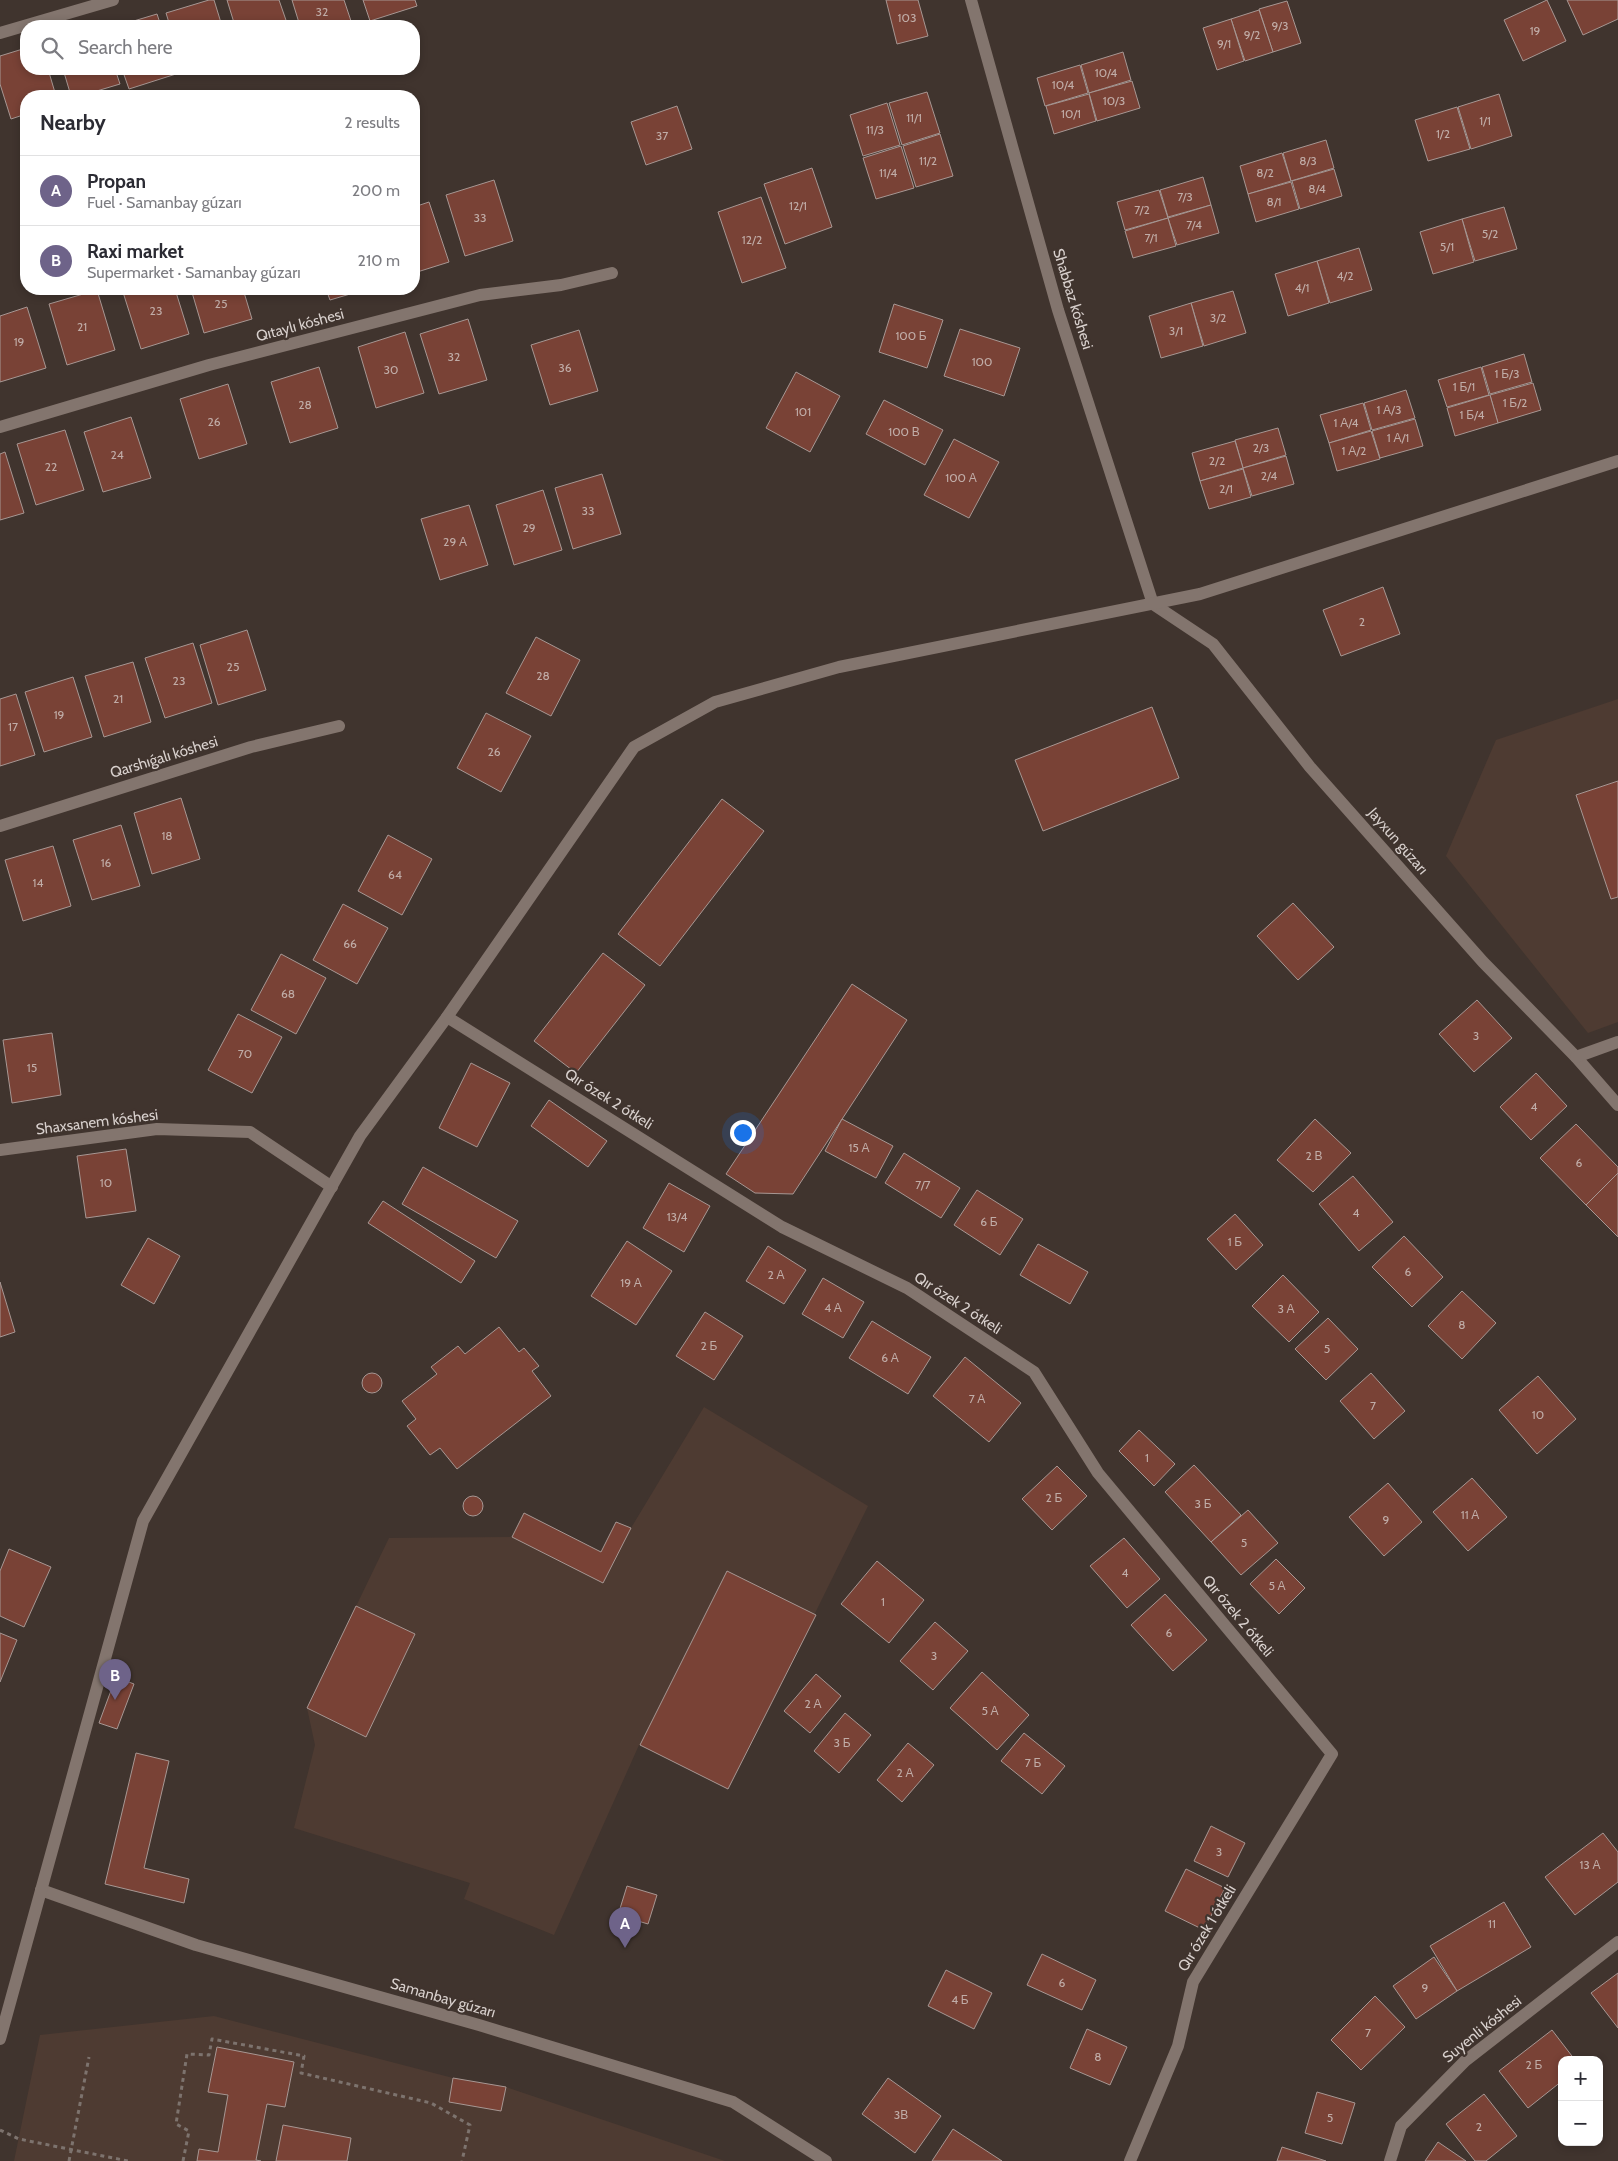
<!DOCTYPE html>
<meta charset="utf-8">
<style>
body{margin:0;font-family:Cabin,sans-serif;background:#f7f7f7;color:#2b2b33}
.controls{position:absolute;right:15px;bottom:15px;display:grid;overflow:hidden;border-radius:10px;box-shadow:0 2px 8px #0003}
.controls button{width:45px;height:45px;display:grid;place-items:center;padding:0;border:0;border-bottom:1px solid #e1e1e2;background:#fff;color:#2b2b33;font:25px sans-serif}
.you{position:absolute;left:742px;top:1132px;width:18px;height:18px;margin:-12px;border:4px solid #fff;border-radius:50%;background:#1a73e8;box-shadow:0 0 0 8px #1a73e833}
.badge{display:grid;place-items:center;width:32px;height:32px;border-radius:50%;background:#6e6389;color:#fff;font-size:16px;font-weight:700}
.pin{position:absolute;translate:-50% -41px;filter:drop-shadow(0 1px 2px #0008)}
.pin::after{content:'';position:absolute;top:26px;width:18px;height:15px;background:inherit;clip-path:polygon(0 0,100% 0,50% 100%)}
.list{margin:0;padding:0;list-style:none}
h2{display:flex;justify-content:space-between;align-items:center;height:65px;margin:0;padding:0 20px;font-size:21px}
h2 small{font-size:16px;font-weight:400;color:#7c7c81}
.list li{display:grid;grid-template-columns:32px 1fr auto;gap:15px;align-items:center;box-sizing:border-box;height:70px;padding:0 20px;border-top:1px solid #e1e1e2}
.list b{display:block;font-size:19px;white-space:nowrap}
.list p{margin:0;font-size:16px;white-space:nowrap;color:#7c7c81}
.list em{font-size:16px;font-style:normal;color:#7c7c81}
.icon{flex:none;width:28px;height:28px;fill:none;stroke:currentColor;stroke-width:2;stroke-linecap:round;stroke-linejoin:round}
.map{position:relative;flex:none;width:1618px;height:2161px;overflow:hidden}
.search{position:absolute;background:#fff;box-shadow:0 2px 8px #0003;left:20px;top:20px;width:400px;height:55px;display:flex;align-items:center;gap:12px;box-sizing:border-box;padding:0 18px;border-radius:20px;color:#7c7c81;font-size:19px}
.panel{position:absolute;background:#fff;box-shadow:0 2px 8px #0003;left:20px;top:90px;width:400px;height:205px;border-radius:20px}
.map>svg:first-child{display:block}
.built{fill:#4e3b32}
.building{fill:#794236;stroke:#a79793}
.lines{fill:none;stroke-linecap:round;stroke-linejoin:round}
.path{stroke:#7d736e;stroke-width:3;stroke-dasharray:4 4;stroke-linecap:butt}
.minor{stroke:#83756e;stroke-width:12}
.labels{text-anchor:middle;stroke-width:4.5;stroke-linejoin:round;paint-order:stroke}
.number-label{font-size:12px;fill:#c0aca7}
.street-label{font-size:15px;fill:#d8d0cd;stroke:#40342e}
</style>
<div class="map">
<svg width="1618" height="2161" viewBox="0 0 1618 2161">
<rect width="100%" height="100%" fill="#40342e"/>
<g class="built">
<polygon points="1618,699 1618,1022 1588,1033 1446,856 1496,740"/>
<polygon points="704,1407 868,1506 728,1789 639,1745 554,1935 464,1899 470,1883 294,1828 315,1745 307,1708 389,1538 512,1537 603,1582 631,1528"/>
<polygon points="214,2016 453,2078 506,2087 725,2161 14,2161 40,2035"/>
</g>
<g class="building">
<polygon points="209,0 214,0 222,26 170,26 166,13"/>
<polygon points="227,0 279,0 288,26 235,26"/>
<polygon points="292,0 344,0 352,24 345,26 300,26"/>
<polygon points="363,0 415,0 417,6 370,21"/>
<polygon points="886,0 918,0 928,36 897,44"/>
<polygon points="1547,0 1566,41 1523,61 1504,20"/>
<polygon points="1567,0 1618,0 1618,19 1583,35"/>
<polygon points="1287,1 1301,43 1273,52 1259,9"/>
<polygon points="1259,10 1273,52 1245,61 1231,19"/>
<polygon points="157,14 161,26 117,26"/>
<polygon points="1231,19 1244,61 1217,70 1203,28"/>
<polygon points="26,48 26,69 48,69 56,96 26,96 26,114 11,119 0,84 0,56"/>
<polygon points="1123,52 1131,80 1089,93 1081,65"/>
<polygon points="1080,65 1088,93 1045,106 1037,78"/>
<polygon points="63,69 115,69 120,84 80,96 71,96"/>
<polygon points="122,69 175,69 176,74 129,89"/>
<polygon points="183,69 202,69 185,74"/>
<polygon points="1132,81 1140,108 1097,121 1089,93"/>
<polygon points="927,92 940,133 902,145 889,103"/>
<polygon points="1089,94 1096,121 1054,134 1046,106"/>
<polygon points="1499,94 1512,136 1471,149 1458,107"/>
<polygon points="887,103 900,145 863,156 850,115"/>
<polygon points="677,106 692,149 646,165 631,122"/>
<polygon points="1457,107 1470,149 1428,161 1415,120"/>
<polygon points="940,134 953,176 916,187 903,146"/>
<polygon points="1326,140 1334,168 1291,181 1283,153"/>
<polygon points="901,146 914,188 876,199 863,158"/>
<polygon points="1282,153 1291,181 1248,194 1240,166"/>
<polygon points="812,168 832,227 785,244 764,184"/>
<polygon points="1334,169 1342,196 1300,209 1292,181"/>
<polygon points="1203,177 1211,205 1168,217 1160,190"/>
<polygon points="494,180 513,241 465,256 446,195"/>
<polygon points="1291,182 1299,209 1256,222 1248,194"/>
<polygon points="1159,190 1168,218 1125,230 1117,202"/>
<polygon points="761,197 786,268 742,283 718,212"/>
<polygon points="429,202 449,262 414,273 414,207"/>
<polygon points="1211,205 1219,233 1177,245 1168,218"/>
<polygon points="1504,207 1517,249 1475,261 1462,219"/>
<polygon points="1168,218 1176,246 1133,258 1125,231"/>
<polygon points="1462,219 1474,262 1433,274 1420,232"/>
<polygon points="1359,248 1372,290 1330,303 1317,261"/>
<polygon points="1317,261 1329,303 1288,316 1275,274"/>
<polygon points="122,289 175,289 189,334 141,349"/>
<polygon points="191,289 243,289 252,319 204,333"/>
<polygon points="326,289 367,289 330,300"/>
<polygon points="97,290 115,350 67,365 49,304"/>
<polygon points="1233,291 1246,333 1204,346 1191,303"/>
<polygon points="1191,303 1203,346 1161,358 1149,316"/>
<polygon points="894,304 943,320 927,368 879,352"/>
<polygon points="27,307 46,368 0,382 0,316"/>
<polygon points="468,319 487,380 439,394 420,334"/>
<polygon points="960,329 1020,348 1004,396 944,376"/>
<polygon points="579,330 598,391 550,405 531,345"/>
<polygon points="405,332 424,393 376,408 358,347"/>
<polygon points="1524,354 1532,382 1490,394 1482,367"/>
<polygon points="319,367 338,428 290,443 271,382"/>
<polygon points="1481,367 1489,395 1447,407 1438,380"/>
<polygon points="796,372 840,396 810,452 766,428"/>
<polygon points="1533,383 1541,410 1498,423 1490,395"/>
<polygon points="228,384 247,444 199,459 180,399"/>
<polygon points="1406,390 1415,418 1372,430 1364,403"/>
<polygon points="1490,395 1498,423 1455,436 1447,408"/>
<polygon points="884,400 943,430 925,465 866,434"/>
<polygon points="1363,403 1371,430 1329,443 1320,415"/>
<polygon points="131,417 151,478 103,492 84,432"/>
<polygon points="1415,419 1423,446 1380,458 1372,431"/>
<polygon points="1278,428 1286,455 1243,468 1235,440"/>
<polygon points="65,430 84,490 36,505 17,444"/>
<polygon points="1371,431 1380,459 1337,471 1329,443"/>
<polygon points="954,439 999,462 969,518 924,495"/>
<polygon points="1235,441 1243,468 1200,481 1192,453"/>
<polygon points="5,452 24,513 0,520 0,454"/>
<polygon points="1286,456 1294,484 1252,496 1243,468"/>
<polygon points="1243,469 1251,497 1209,509 1200,481"/>
<polygon points="602,474 621,534 573,549 555,488"/>
<polygon points="543,490 562,550 514,565 496,505"/>
<polygon points="469,505 488,565 440,580 421,519"/>
<polygon points="1383,587 1400,634 1341,656 1323,610"/>
<polygon points="247,630 266,690 218,705 200,645"/>
<polygon points="536,637 580,660 551,716 506,693"/>
<polygon points="193,643 212,703 165,718 145,658"/>
<polygon points="133,662 151,722 104,737 85,676"/>
<polygon points="73,677 92,737 44,752 25,692"/>
<polygon points="16,694 35,755 0,766 0,699"/>
<polygon points="1152,707 1179,778 1043,831 1015,760"/>
<polygon points="486,713 531,736 501,792 457,768"/>
<polygon points="1618,781 1618,897 1611,899 1576,795"/>
<polygon points="181,798 200,859 152,874 134,813"/>
<polygon points="722,799 764,831 660,966 618,934"/>
<polygon points="121,825 140,886 92,900 73,840"/>
<polygon points="388,835 432,859 402,915 358,891"/>
<polygon points="53,846 71,906 23,921 5,860"/>
<polygon points="1293,903 1334,947 1298,980 1257,936"/>
<polygon points="343,904 388,928 357,984 313,960"/>
<polygon points="603,953 645,985 576,1073 534,1041"/>
<polygon points="281,954 326,978 296,1034 251,1010"/>
<polygon points="852,984 907,1020 793,1194 755,1193 726,1174"/>
<polygon points="1477,1000 1512,1038 1474,1072 1439,1034"/>
<polygon points="238,1014 282,1037 252,1093 208,1070"/>
<polygon points="52,1033 61,1095 12,1103 3,1040"/>
<polygon points="471,1063 510,1083 477,1147 439,1128"/>
<polygon points="1536,1073 1567,1106 1531,1140 1500,1107"/>
<polygon points="549,1100 607,1141 588,1167 531,1126"/>
<polygon points="842,1119 893,1146 876,1178 825,1151"/>
<polygon points="1315,1119 1351,1153 1313,1192 1277,1160"/>
<polygon points="1576,1124 1618,1167 1618,1173 1586,1205 1540,1158"/>
<polygon points="126,1149 136,1211 86,1218 77,1156"/>
<polygon points="904,1153 960,1188 941,1218 885,1183"/>
<polygon points="423,1167 518,1221 496,1258 402,1204"/>
<polygon points="1618,1173 1618,1237 1586,1205"/>
<polygon points="1353,1176 1393,1222 1359,1251 1319,1204"/>
<polygon points="669,1183 710,1206 684,1252 643,1228"/>
<polygon points="977,1190 1023,1219 1000,1255 954,1225"/>
<polygon points="383,1201 475,1261 461,1283 368,1223"/>
<polygon points="1235,1214 1263,1245 1236,1270 1207,1239"/>
<polygon points="1404,1236 1443,1277 1412,1307 1372,1267"/>
<polygon points="148,1238 180,1256 154,1304 121,1285"/>
<polygon points="627,1241 672,1271 636,1325 591,1296"/>
<polygon points="1038,1244 1088,1272 1070,1304 1020,1275"/>
<polygon points="768,1246 806,1270 784,1304 746,1281"/>
<polygon points="1283,1275 1319,1312 1289,1342 1252,1306"/>
<polygon points="823,1278 864,1302 843,1338 802,1314"/>
<polygon points="0,1282 15,1332 0,1337"/>
<polygon points="1462,1291 1496,1323 1462,1359 1428,1326"/>
<polygon points="705,1312 743,1336 714,1380 676,1356"/>
<polygon points="1328,1318 1358,1349 1326,1380 1295,1349"/>
<polygon points="872,1321 931,1357 908,1394 849,1358"/>
<polygon points="499,1327 519,1352 524,1348 539,1366 532,1371 551,1396 457,1469 440,1448 430,1455 407,1426 416,1419 402,1401 437,1374 431,1367 458,1346 465,1354"/>
<polygon points="965,1357 1021,1403 989,1442 933,1396"/>
<polygon points="1371,1373 1405,1411 1374,1439 1340,1401"/>
<circle cx="372" cy="1383" r="10"/>
<polygon points="1538,1376 1576,1419 1537,1454 1499,1410"/>
<polygon points="1139,1430 1175,1464 1154,1486 1119,1451"/>
<polygon points="1194,1465 1241,1515 1211,1542 1165,1492"/>
<polygon points="1057,1466 1087,1496 1052,1530 1022,1499"/>
<polygon points="1472,1478 1507,1517 1468,1551 1433,1512"/>
<polygon points="1388,1483 1422,1522 1384,1556 1349,1517"/>
<circle cx="473" cy="1506" r="10"/>
<polygon points="1248,1510 1278,1543 1241,1575 1211,1542"/>
<polygon points="524,1513 601,1552 616,1522 631,1528 603,1583 512,1537"/>
<polygon points="1124,1538 1160,1579 1127,1608 1090,1566"/>
<polygon points="9,1549 51,1567 24,1627 0,1616 0,1571"/>
<polygon points="1276,1559 1305,1588 1279,1614 1250,1584"/>
<polygon points="877,1561 924,1600 889,1643 841,1604"/>
<polygon points="727,1571 816,1615 728,1789 640,1745"/>
<polygon points="1165,1594 1207,1640 1173,1671 1131,1625"/>
<polygon points="356,1606 415,1634 366,1737 307,1708"/>
<polygon points="935,1622 968,1651 933,1690 900,1661"/>
<polygon points="0,1633 17,1640 0,1682"/>
<polygon points="982,1672 1029,1715 997,1750 950,1708"/>
<polygon points="816,1674 841,1696 810,1733 784,1711"/>
<polygon points="116,1677 134,1684 117,1729 99,1723"/>
<polygon points="845,1713 871,1735 839,1773 814,1751"/>
<polygon points="1024,1733 1065,1766 1042,1794 1001,1761"/>
<polygon points="908,1743 934,1765 902,1802 877,1780"/>
<polygon points="136,1753 169,1761 144,1868 189,1879 184,1903 105,1884"/>
<polygon points="1211,1826 1245,1843 1228,1877 1194,1861"/>
<polygon points="1603,1833 1618,1852 1618,1882 1575,1915 1545,1877"/>
<polygon points="1186,1869 1225,1888 1204,1930 1165,1911"/>
<polygon points="627,1886 657,1895 648,1924 618,1915"/>
<polygon points="1504,1902 1531,1947 1457,1991 1430,1946"/>
<polygon points="1042,1954 1096,1980 1082,2010 1027,1985"/>
<polygon points="1434,1957 1457,1991 1416,2019 1393,1986"/>
<polygon points="946,1970 992,1993 974,2029 928,2006"/>
<polygon points="1618,1973 1618,2028 1591,1993"/>
<polygon points="1375,1996 1405,2027 1361,2070 1331,2040"/>
<polygon points="1087,2029 1127,2047 1110,2085 1070,2068"/>
<polygon points="1552,2030 1575,2060 1562,2060 1562,2081 1528,2108 1499,2071"/>
<polygon points="217,2047 294,2062 285,2107 267,2104 256,2160 261,2161 197,2161 199,2149 218,2152 228,2095 208,2092"/>
<polygon points="453,2078 506,2087 501,2111 449,2102"/>
<polygon points="888,2078 941,2116 915,2153 862,2114"/>
<polygon points="1317,2092 1355,2103 1342,2144 1305,2133"/>
<polygon points="1484,2094 1517,2136 1486,2161 1475,2161 1446,2124"/>
<polygon points="283,2125 351,2138 347,2161 276,2161"/>
<polygon points="953,2129 1002,2161 932,2161"/>
<polygon points="1438,2142 1466,2161 1425,2161"/>
<polygon points="1282,2147 1326,2161 1277,2161"/>
</g>
<g class="lines">
<g class="path">
<polyline points="0,2130 19,2139 128,2161"/>
<polyline points="69,2161 89,2057"/>
<polyline points="183,2161 189,2131 176,2124 187,2054 209,2055 212,2039 304,2056 301,2073 431,2103 470,2125 462,2161"/>
</g>
<g class="minor">
<polyline points="971,0 1058,310 1153,604 1213,644 1310,767 1483,962 1576,1057 1618,1105"/>
<polyline points="0,33 113,0"/>
<polyline points="0,427 209,365 480,295 561,285 612,273"/>
<polyline points="0,826 251,747 339,726"/>
<polyline points="447,1017 782,1227 907,1288 1034,1372 1098,1473 1332,1754 1193,1982 1178,2046 1130,2161"/>
<polyline points="1576,1057 1618,1042"/>
<polyline points="0,1150 157,1129 250,1132 332,1187"/>
<polyline points="41,1890 196,1945 479,2025 733,2102 826,2161"/>
<polyline points="0,2039 143,1521 360,1136 447,1017 634,747 715,702 839,667 1200,594 1618,461"/>
<polyline points="1390,2161 1401,2126 1465,2061 1618,1942"/>
</g>
</g>
<g class="labels">
<g class="number-label">
<text x="322" y="16">32</text>
<text x="907" y="22">103</text>
<text x="1280" y="30">9/3</text>
<text x="1535" y="35">19</text>
<text x="1252" y="39">9/2</text>
<text x="1224" y="48">9/1</text>
<text x="1106" y="77">10/4</text>
<text x="1063" y="89">10/4</text>
<text x="1114" y="105">10/3</text>
<text x="1071" y="118">10/1</text>
<text x="914" y="122">11/1</text>
<text x="1485" y="125">1/1</text>
<text x="875" y="134">11/3</text>
<text x="1443" y="138">1/2</text>
<text x="662" y="140">37</text>
<text x="928" y="165">11/2</text>
<text x="1308" y="165">8/3</text>
<text x="888" y="177">11/4</text>
<text x="1265" y="177">8/2</text>
<text x="1317" y="193">8/4</text>
<text x="1185" y="201">7/3</text>
<text x="1274" y="206">8/1</text>
<text x="798" y="210">12/1</text>
<text x="1142" y="214">7/2</text>
<text x="480" y="222">33</text>
<text x="1194" y="229">7/4</text>
<text x="1490" y="238">5/2</text>
<text x="1151" y="242">7/1</text>
<text x="752" y="244">12/2</text>
<text x="1447" y="251">5/1</text>
<text x="1345" y="280">4/2</text>
<text x="1302" y="292">4/1</text>
<text x="221" y="308">25</text>
<text x="156" y="315">23</text>
<text x="1218" y="322">3/2</text>
<text x="82" y="331">21</text>
<text x="1176" y="335">3/1</text>
<text x="911" y="340">100 Б</text>
<text x="19" y="346">19</text>
<text x="454" y="361">32</text>
<text x="982" y="366">100</text>
<text x="565" y="372">36</text>
<text x="391" y="374">30</text>
<text x="1507" y="378">1 Б/3</text>
<text x="1464" y="391">1 Б/1</text>
<text x="1515" y="407">1 Б/2</text>
<text x="305" y="409">28</text>
<text x="1389" y="414">1 А/3</text>
<text x="803" y="416">101</text>
<text x="1472" y="419">1 Б/4</text>
<text x="214" y="426">26</text>
<text x="1346" y="427">1 А/4</text>
<text x="904" y="436">100 В</text>
<text x="1398" y="442">1 А/1</text>
<text x="1261" y="452">2/3</text>
<text x="1354" y="455">1 А/2</text>
<text x="117" y="459">24</text>
<text x="1217" y="465">2/2</text>
<text x="51" y="471">22</text>
<text x="1269" y="480">2/4</text>
<text x="961" y="482">100 А</text>
<text x="1226" y="493">2/1</text>
<text x="588" y="515">33</text>
<text x="529" y="532">29</text>
<text x="455" y="546">29 А</text>
<text x="1362" y="626">2</text>
<text x="233" y="671">25</text>
<text x="543" y="680">28</text>
<text x="179" y="685">23</text>
<text x="118" y="703">21</text>
<text x="59" y="719">19</text>
<text x="13" y="731">17</text>
<text x="494" y="756">26</text>
<text x="167" y="840">18</text>
<text x="106" y="867">16</text>
<text x="395" y="879">64</text>
<text x="38" y="887">14</text>
<text x="350" y="948">66</text>
<text x="288" y="998">68</text>
<text x="1476" y="1040">3</text>
<text x="245" y="1058">70</text>
<text x="32" y="1072">15</text>
<text x="1534" y="1111">4</text>
<text x="859" y="1152">15 А</text>
<text x="1314" y="1160">2 В</text>
<text x="1579" y="1167">6</text>
<text x="106" y="1187">10</text>
<text x="923" y="1189">7/7</text>
<text x="1356" y="1217">4</text>
<text x="677" y="1221">13/4</text>
<text x="989" y="1226">6 Б</text>
<text x="1235" y="1246">1 Б</text>
<text x="1408" y="1276">6</text>
<text x="776" y="1279">2 А</text>
<text x="631" y="1287">19 А</text>
<text x="833" y="1312">4 А</text>
<text x="1286" y="1313">3 А</text>
<text x="1462" y="1329">8</text>
<text x="709" y="1350">2 Б</text>
<text x="1327" y="1353">5</text>
<text x="890" y="1362">6 А</text>
<text x="977" y="1403">7 А</text>
<text x="1373" y="1410">7</text>
<text x="1538" y="1419">10</text>
<text x="1147" y="1462">1</text>
<text x="1054" y="1502">2 Б</text>
<text x="1203" y="1508">3 Б</text>
<text x="1470" y="1519">11 А</text>
<text x="1386" y="1524">9</text>
<text x="1244" y="1547">5</text>
<text x="1125" y="1577">4</text>
<text x="1277" y="1590">5 А</text>
<text x="883" y="1606">1</text>
<text x="1169" y="1637">6</text>
<text x="934" y="1660">3</text>
<text x="813" y="1708">2 А</text>
<text x="990" y="1715">5 А</text>
<text x="842" y="1747">3 Б</text>
<text x="1033" y="1767">7 Б</text>
<text x="905" y="1777">2 А</text>
<text x="1219" y="1856">3</text>
<text x="1590" y="1869">13 А</text>
<text x="1492" y="1928">11</text>
<text x="1062" y="1987">6</text>
<text x="1425" y="1992">9</text>
<text x="960" y="2004">4 Б</text>
<text x="1368" y="2037">7</text>
<text x="1098" y="2061">8</text>
<text x="1534" y="2069">2 Б</text>
<text x="901" y="2119">3В</text>
<text x="1330" y="2122">5</text>
<text x="1479" y="2131">2</text>
</g>
<g class="street-label">
<text transform="translate(1073 299) rotate(73)" y="5">Shabbaz kóshesi</text>
<text transform="translate(300 325) rotate(-15)" y="5">Qıtaylı kóshesi</text>
<text transform="translate(164 757) rotate(-17)" y="5">Qarshıǵalı kóshesi</text>
<text transform="translate(1398 841) rotate(49)" y="5">Jayxun gúzarı</text>
<text transform="translate(609 1099) rotate(32)" y="5">Qır ózek 2 ótkeli</text>
<text transform="translate(97 1122) rotate(-7)" y="5">Shaxsanem kóshesi</text>
<text transform="translate(958 1303) rotate(33)" y="5">Qır ózek 2 ótkeli</text>
<text transform="translate(1238 1616) rotate(50)" y="5">Qır ózek 2 ótkeli</text>
<text transform="translate(1207 1928) rotate(-59)" y="5">Qır ózek 1 ótkeli</text>
<text transform="translate(443 1998) rotate(16)" y="5">Samanbay gúzarı</text>
<text transform="translate(1482 2029) rotate(-39)" y="5">Suyenli kóshesi</text>
</g>
</g>
</svg>
<div class="controls">
<button>+</button>
<button>−</button>
</div>
<div class="you"></div>
<div class="pin badge" style="left:625px;top:1948px">A</div>
<div class="pin badge" style="left:115px;top:1700px">B</div>
<div class="search"><svg class="icon" aria-label="search" viewBox="0 0 24 24"><circle cx="10" cy="10" r="6"/><path d="M15 15l6 6"/></svg>Search here</div>
<section class="panel">
<h2>Nearby<small>2 results</small></h2>
<ul class="list">
<li><span class="badge">A</span><div><b>Propan</b><p>Fuel · Samanbay gúzarı</p></div><em>200 m</em></li>
<li><span class="badge">B</span><div><b>Raxi market</b><p>Supermarket · Samanbay gúzarı</p></div><em>210 m</em></li>
</ul>
</section>
</div>
